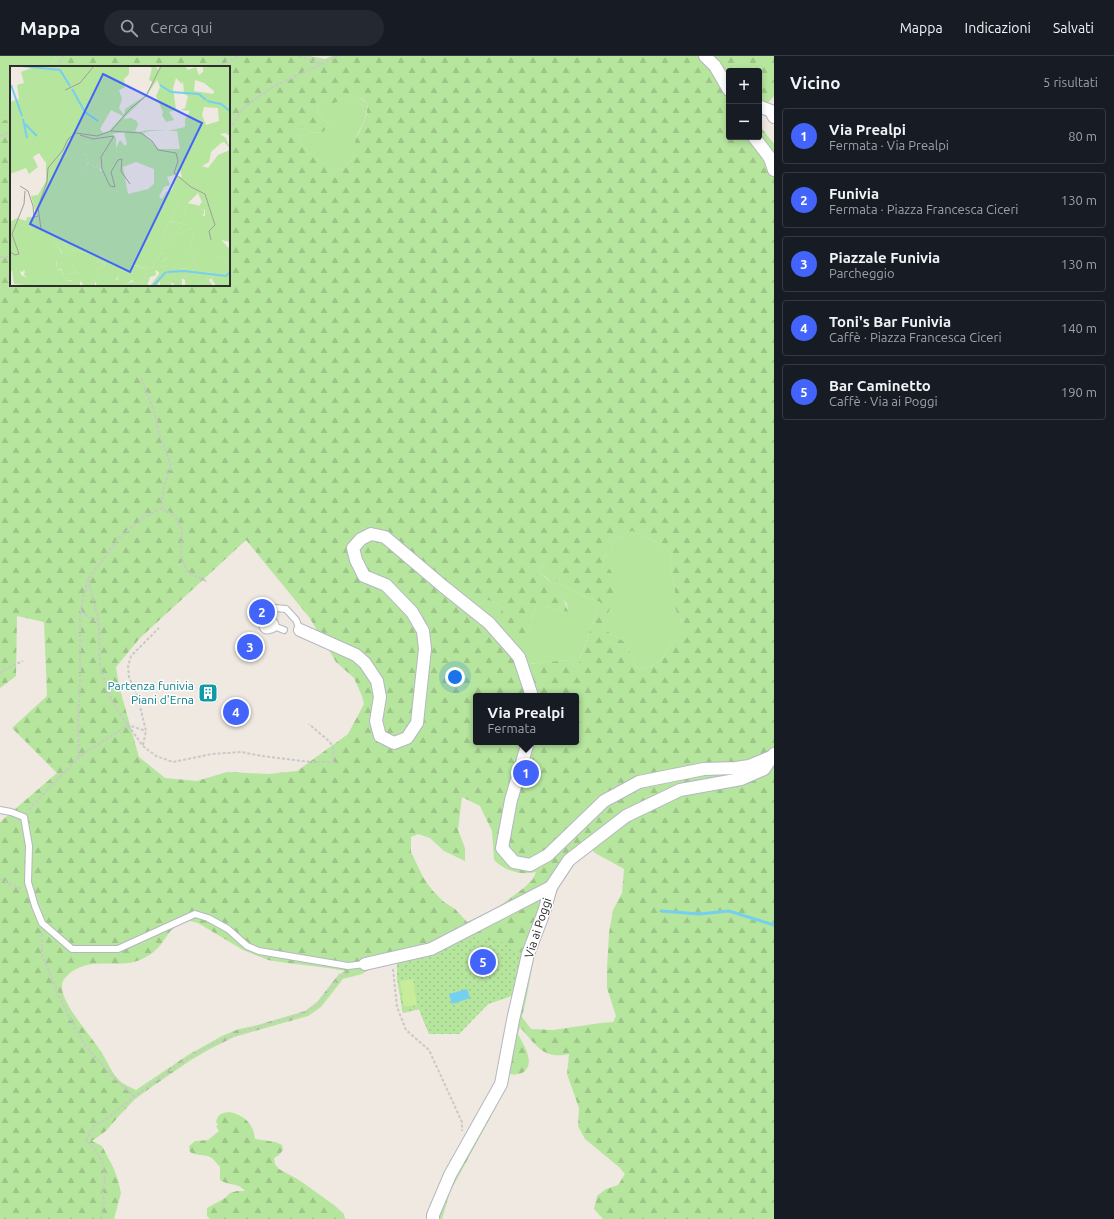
<!DOCTYPE html>
<html lang="it">
<meta charset="utf-8">
<style>
body{margin:0;font-family:Ubuntu,sans-serif;background:#242831;color:#f1f3f6}
.controls{position:absolute;right:12px;top:12px;display:grid;overflow:hidden;border-radius:4px;box-shadow:0 2px 6px #0003}
.controls button{width:36px;height:36px;display:grid;place-items:center;padding:0;border:0;border-bottom:1px solid #363941;background:#171b24;color:#f1f3f6;font:20px sans-serif}
.you{position:absolute;left:455px;top:621px;width:14px;height:14px;margin:-10px;border:3px solid #fff;border-radius:50%;background:#1a73e8;box-shadow:0 0 0 6px #1a73e833}
.badge{display:grid;place-items:center;width:26px;height:26px;border-radius:50%;background:#4264fb;color:#fff;font-size:13px;font-weight:700}
.pin{position:absolute;translate:-50% -50%;border:2px solid #fff;box-shadow:0 1px 4px #0006}
.popup{position:absolute;left:473px;top:637px;width:106px;height:52px;box-sizing:border-box;display:grid;place-content:center;border-radius:4px;background:#171b24;filter:drop-shadow(0 1px 3px #0005);font-size:13px;white-space:nowrap;color:#9ea1a6}
.popup b{font-size:15px;color:#f1f3f6}
.popup::after{content:'';position:absolute;left:50%;top:100%;margin-left:-8px;border:8px solid transparent;border-top-color:#171b24}
.list{margin:0;padding:0;list-style:none}
h2{display:flex;justify-content:space-between;align-items:center;height:52px;margin:0;padding:0 16px;font-size:17px}
h2 small{font-size:13px;font-weight:400;color:#9ea1a6}
.list li{display:grid;grid-template-columns:26px 1fr auto;gap:12px;align-items:center;box-sizing:border-box;height:56px;margin:0 8px 8px;padding:0 8px;border:1px solid #363941;border-radius:4px}
.list b{display:block;font-size:15px;white-space:nowrap}
.list p{margin:0;font-size:13px;white-space:nowrap;color:#9ea1a6}
.list em{font-size:13px;font-style:normal;color:#9ea1a6}
.icon{flex:none;width:22px;height:22px;fill:none;stroke:currentColor;stroke-width:2;stroke-linecap:round;stroke-linejoin:round}
.map{position:relative;flex:none;width:774px;height:1163px;overflow:hidden}
header{display:flex;align-items:center;gap:24px;box-sizing:border-box;height:56px;padding:0 20px;background:#171b24;border-bottom:1px solid #363941}
header strong{font-size:19px}
nav{display:flex;gap:22px;margin-inline-start:auto;font-size:14px}
.search{width:280px;height:36px;background:#242831;display:flex;align-items:center;gap:10px;box-sizing:border-box;padding:0 14px;border-radius:22px;color:#9ea1a6;font-size:15px}
main{display:flex}
aside{flex:1;background:#171b24}
.map>svg:first-child{display:block}
.grass{fill:#b6e59e}
.forest{fill:url(#forest-firs);fill-rule:evenodd}
.park{fill:url(#park-dots)}
.pitch{fill:#c9ec9a}
.water{fill:#75cff0}
.lines{fill:none;stroke-linecap:round;stroke-linejoin:round}
.stream{stroke:#75cff0;stroke-width:3}
.service-casing{stroke:#b4b7c1;stroke-width:8}
.minor-casing{stroke:#b4b7c1;stroke-width:14}
.tertiary-casing{stroke:#b4b7c1;stroke-width:17}
.path{stroke:#c9c9c9;stroke-width:2;stroke-dasharray:3 2;stroke-linecap:butt}
.service{stroke:#fff;stroke-width:6}
.minor{stroke:#fff;stroke-width:12}
.tertiary{stroke:#fff;stroke-width:15}
.labels{text-anchor:middle;stroke-width:3;stroke-linejoin:round;paint-order:stroke}
.culture-label{font-size:12px;fill:#0d838f;stroke:#fff;text-anchor:end}
.street-label{font-size:12px;fill:#2e2e2e;stroke:#fff}
.inset-river{fill:none;stroke:#75cff0;stroke-width:2}
.inset-road{fill:none;stroke:#a29e99;stroke-width:1}
.view{fill:#4264fb;fill-opacity:0.15;stroke:#4264fb;stroke-width:2}
.inset-edge{fill:none;stroke:#2e2e2e;stroke-width:2}
</style>
<header>
<strong>Mappa</strong>
<div class="search"><svg class="icon" aria-label="search" viewBox="0 0 24 24"><circle cx="10" cy="10" r="6"/><path d="M15 15l6 6"/></svg>Cerca qui</div>
<nav><a>Mappa</a><a>Indicazioni</a><a>Salvati</a></nav>
</header>
<main>
<div class="map">
<svg width="774" height="1163" viewBox="0 0 774 1163">
<defs>
<pattern id="forest-firs" width="22" height="20" patternUnits="userSpaceOnUse"><rect width="22" height="20" fill="#b6e59e"/><path d="M5 1l3.5 6h-7zM16 11l3.5 6h-7z" fill="#9dc588"/></pattern>
<pattern id="park-dots" width="8" height="8" patternUnits="userSpaceOnUse"><rect width="8" height="8" fill="#b6e59e"/><path d="M2 2h.1M6 6h.1" fill="none" stroke="#9dc588" stroke-width="1.8" stroke-linecap="round"/></pattern>
</defs>
<rect width="100%" height="100%" fill="#efe9e1"/>
<g class="grass">
<polygon points="0,0 56,0 51,11 11,11 11,61 0,66"/>
<path d="M349 39H356L368 48 365 63 357 79 355 99 345 111 337 115C322 107 297 94 299 73L303 72 312 77 323 76 329 70 317 56 318 51 326 45H339Z"/>
<path d="M632 475 665 490 671 497 670 512 675 531V552L681 565 688 572 682 580 670 588 662 603 649 611 639 614 633 604 626 587 602 572 612 543V518L602 504C611 490 615 481 632 475Z"/>
<path d="M542 509 559 520 556 525 583 540 600 546 577 612 567 604 528 608 522 598 476 552 485 544C492 544 496 547 502 552L500 563 504 569 516 579 529 578 531 562 536 551H545L568 556 567 548 547 522 539 517Z"/>
</g>
<g class="forest">
<path d="M56 0H310L325 3 332 0H774V40L759 57V15H729V81H759V69L774 88V1163H603L594 1153 597 1140 606 1133 618 1129 625 1118 619 1111 585 1083 578 1070 579 1052 567 1018 569 998C543 1004 535 988 520 971L518 978C523 988 535 1005 525 1015 520 1019 515 1019 510 1018L496 1051 450 1136 442 1163H431L497 1023 514 939 488 948 459 978H429L419 953 403 957 397 922V907L370 912 368 914 362 918 343 923 321 951 308 960 234 981 208 994 191 1004 153 1030 135 1043 118 1061 106 1075 92 1085 102 1090 113 1111 118 1124 121 1137 114 1163H0V766L57 717 12 672 47 640 44 566 17 560 16 620 0 632V66L11 61V229H229V11H51ZM349 39C357 39 362 42 368 48 367 53 367 59 365 63 359 78 353 83 355 99L345 111 337 115C322 107 297 94 299 73L303 72 312 77 323 76 329 70 317 56 318 51 326 45 331 48 339 45ZM632 475 665 490 671 497 670 512 675 531V552L681 565 687 572 681 580 670 588 662 603 649 611 639 614 633 604 626 587 602 572C609 556 617 537 613 519 611 514 605 508 602 504 611 490 615 481 632 475ZM246 484 309 561 336 606 354 622 362 640 364 648 348 678 297 715 268 718 227 716 197 725 165 722 139 701 119 630 116 611 140 582ZM542 509 558 520 556 525 583 540 600 546 577 612 567 604 528 608 522 598 476 552 485 544C492 544 496 547 502 552L499 563C504 569 514 582 523 581 525 580 527 579 529 578L531 562 536 551H545L568 556C566 543 551 524 539 517ZM476 640H576V686H476ZM462 741 480 750 492 775 494 804C505 815 521 820 536 816L533 823 525 831 497 852 467 866 455 853 444 846 432 834 423 821 411 796V781L418 778 430 782 444 795 465 805V792L458 774ZM590 792 595 797 624 813 622 837 613 854 609 877 607 912V932L616 960 613 966 601 967 553 974 531 973 522 961 526 944 535 896 560 828 574 808ZM190 865 198 867 243 894 268 904 287 907 328 912 346 915 339 918 317 946 305 955 254 970 239 973 222 980 188 999 136 1034C131 1031 124 1029 120 1025 111 1017 107 1004 100 994 91 980 60 946 62 929 62 924 67 920 70 917 94 899 120 915 144 902 152 898 159 892 164 884 166 882 167 879 169 877 173 871 183 867 190 865Z"/>
<path d="M230 1056C244 1059 254 1068 255 1083L276 1086 282 1089 283 1094 279 1099 274 1102 275 1108 279 1113 299 1124 334 1149 344 1158 345 1163H210L207 1160V1152L225 1142 230 1137 237 1135H245C238 1126 228 1130 220 1124V1111C217 1108 214 1103 210 1101 204 1098 196 1100 190 1096L189 1090 195 1085 208 1084 219 1075 216 1070 218 1069 216 1066C218 1057 222 1057 230 1056Z"/>
</g>
<polygon class="park" points="463,880 502,886 523,898 514,939 488,948 459,978 429,978 419,953 403,957 397,922 397,906 411,905"/>
<polygon class="pitch" points="413,923 417,949 404,951 400,925"/>
<polygon class="water" points="467,933 470,942 452,948 449,938"/>
<g class="lines">
<polyline class="stream" points="661,855 699,858 729,855 774,869"/>
<g class="service-casing">
<g id="service">
<polyline points="284,574 271,569 268,557 275,552 286,553 296,564 300,574"/>
<polyline points="0,754 11,756 24,761 29,790 28,826 35,850 42,867 72,893 118,893 195,858 208,862 228,873 247,890 259,895 348,910 365,908"/>
</g>
</g>
<g class="minor-casing">
<g id="minor">
<polyline points="705,0 715,10 729,34"/>
<polyline points="759,53 761,51 771,55 774,61"/>
<polyline points="754,81 770,102 774,114"/>
<polyline points="300,574 356,599 365,607 377,625 380,641 376,665 380,680 394,687 407,682 417,667 425,593 423,575 412,556 386,529 364,520 356,504 353,492 361,483 371,478 385,481 444,531 489,567 519,601 532,640"/>
<polyline points="528,686 511,744 502,792 514,806 530,809 548,799 604,745 639,726 704,713 736,712 749,710 771,701"/>
<polyline points="365,908 431,893 551,831"/>
<polyline points="433,1163 433,1159 450,1119 501,1028 513,964 528,898 544,856 551,831 569,804 626,760 680,734 741,723 764,713 774,698"/>
</g>
</g>
<g class="tertiary-casing">
<polyline id="tertiary" points="267,570 271,569"/>
</g>
<g class="path">
<polyline points="299,0 321,8"/>
<polyline points="57,11 63,0"/>
<polyline points="217,11 239,0"/>
<polyline points="229,73 244,51 274,30 339,0"/>
<polyline points="0,80 11,76"/>
<polyline points="0,201 11,200"/>
<polyline points="141,322 155,358 159,377 171,410 163,434 162,452"/>
<polyline points="88,523 99,567 100,611 113,648 143,690 156,700 173,706 212,698 241,696 262,700 311,706 334,706 333,692 330,686 309,668"/>
<polyline points="81,556 98,566"/>
<polyline points="0,617 5,613 23,605"/>
<polyline points="143,689 146,675 138,642 129,621 128,610 131,600 159,572"/>
<polyline points="79,701 78,664 80,628 80,560 83,543 88,523 119,482 143,462 162,452 175,460 182,473 181,503 188,516 208,526"/>
<polyline points="29,754 36,746 79,701 128,669 146,675"/>
<polyline points="0,823 21,833"/>
<polyline points="42,878 42,898 61,945 85,989 114,1022 134,1040"/>
<polyline points="393,913 397,951 406,974 429,994 462,1066 462,1075"/>
<polyline points="101,1163 104,1147 103,1137 105,1120 101,1103 95,1093 86,1085 93,1071 109,1061 135,1040 182,1006 212,988 247,974 303,958 319,948 339,921 347,918"/>
</g>
<use href="#service" class="service"/>
<use href="#minor" class="minor"/>
<use href="#tertiary" class="tertiary"/>
</g>
<defs>
<g id="building-square" transform="scale(1)"><rect x="-9" y="-9" width="18" height="18" rx="4" fill="#0f9aa8" stroke="#fff"/><path d="M-4-6H4V6H1V3H-1V6H-4ZM-2.5-4.3h1.7v1.8h-1.7ZM.8-4.3h1.7v1.8H.8ZM-2.5-1h1.7V.8h-1.7ZM.8-1h1.7V.8H.8Z" fill="#fff"/></g>
</defs>
<g fill-rule="evenodd">
<use href="#building-square" x="208" y="637"/>
</g>
<g class="labels">
<g class="culture-label">
<text x="194" y="634">Partenza funivia<tspan x="194" dy="14">Piani d'Erna</tspan></text>
</g>
<g class="street-label">
<text transform="translate(538 872) rotate(-72)" y="4">Via ai Poggi</text>
</g>
</g>
<g transform="translate(10 10)">
<rect width="220" height="220" fill="#efe9e1"/>
<path d="M76 87 78 95 74 104 68 106 64 100 67 90ZM84 91 90 95 93 106 88 99 85 102 82 99V107L77 99ZM169 136V148L175 158 162 168 158 177 153 168 157 159 160 156 174 158 161 155ZM176 137 187 139 194 144V148L178 153 174 147ZM17 151H23L52 191V186L42 172 61 184 80 187 72 199 68 201 62 197 67 206 55 209 62 211V214L56 215 51 203H46L47 196 9 153 16 155ZM181 162 184 170 180 179 186 200 179 210 175 209 178 203 149 200 157 192 152 186 142 202 149 175H154L153 183 165 170ZM205 188 220 198V218L218 217ZM85 195 93 196 95 200 87 203 88 211 85 213ZM120 198 138 203 131 220H115L125 216 122 214 117 218 107 216 109 206ZM14 202 13 206 10 205 11 209 17 212 14 209 15 204 23 208 26 220 4 218 2 204ZM199 205 206 220 201 212 199 214 203 220H184L197 213Z" fill="#b6e59e"/>
<path d="M26 0H119V8L114 13 115 21 109 24 112 33 109 42 114 49 115 43 135 30 143 16 139 14 142 2 138 0H145L149 5 150 0H175L178 4 186 1 189 9 193 6V0H220V70L215 67 210 68 216 72 220 82 214 76 211 77 201 86 199 96 192 100 198 102 208 89 220 84V176L211 174 220 183V198L205 188 220 220H206L199 205 197 213 184 220H175V214L172 212V220H166L161 216 162 220H150V215L147 220H140L149 208V206L145 204 146 209 140 211 137 220H131L138 203 122 198 111 204 106 214 117 218 128 213 120 219 87 220 85 215V220H73L71 215 69 220H13L22 210 13 203 4 206 0 204V156L7 152 16 155 27 151 21 130 28 129 36 115V97L29 87 23 91 28 101 19 108 16 102 0 108V36L9 33 7 19 14 17 11 6ZM166 12 172 18 173 15 174 28 178 30 175 42 171 44 180 45 175 53V61L158 65 140 64 128 66 125 65 128 58 126 54 113 53 137 29 147 14 150 21 146 30 153 46 152 49 156 56 164 54 159 46 166 44 163 22ZM185 14 194 17 204 25 203 28 184 25ZM194 41 208 42 209 55 196 59 192 49ZM101 44 113 50 99 65 93 67 90 63ZM140 65H167L170 83H149L133 67ZM114 66 117 78 115 80 110 74 106 82V72L102 68ZM76 87 78 95 74 104 68 106 65 100 67 90ZM84 92 90 95 93 105H90L89 99 85 102 81 99 82 107 77 98ZM126 96 144 103V118L138 123 118 128 113 101ZM170 104 172 111 166 110 162 124 156 126 152 133 149 131 154 121 160 119 157 111 167 108ZM188 127 192 136 188 141 195 144V150L182 146 178 152 174 146 176 139ZM169 136V148L175 158 162 168 158 177 153 168 157 159 160 156 175 158 161 155ZM181 162 184 170 180 179 186 200 179 210 175 209 178 203 150 200 157 191 152 186 142 202 150 180 149 175H154L152 181 154 183 165 170ZM43 173 61 184 80 187 69 200 62 197 67 206 55 209 56 212 62 211 61 215H56L51 204 46 203 47 189 50 192 53 189ZM85 195 93 196 95 200 87 203 88 211 85 213Z" fill="#b6e59e" fill-rule="evenodd"/>
<path d="M122 52 128 58 125 65 115 64 109 58 112 53Z" fill="#b6e59e"/>
<path class="inset-river" d="M12 0 50 4 60 20M1 19 12 50M150 19 161 26 189 28 196 34M62 23 75 46 88 55M197 35 211 38 220 45M13 53 17 72M15 58 27 70M157 206 174 205 216 210 220 206M143 220 156 206"/>
<path class="inset-road" d="M55 24 70 17 84 0M101 65 131 67 142 75 148 84 166 87 168 95 164 107 181 121 195 128 205 159 199 165 201 174M70 69 83 73 104 70 91 91 92 103 100 120 105 121 101 106 108 94 112 93 111 105 120 118M10 120 18 125 23 140 24 151 28 150M31 163 28 141 37 116 38 102 53 84 58 73 66 67 87 70 101 65 120 43 136 30 151 0M0 186 5 189 9 188 2 168 14 138 15 125"/>
<path class="view" d="M93 8 192 57 120 206 20 158Z"/>
<rect width="220" height="220" class="inset-edge"/>
</g>
</svg>
<div class="controls">
<button>+</button>
<button>−</button>
</div>
<div class="you"></div>
<div class="pin badge" style="left:526px;top:717px">1</div>
<div class="popup"><b>Via Prealpi</b>Fermata</div>
<div class="pin badge" style="left:262px;top:556px">2</div>
<div class="pin badge" style="left:250px;top:591px">3</div>
<div class="pin badge" style="left:236px;top:656px">4</div>
<div class="pin badge" style="left:483px;top:906px">5</div>
</div>
<aside>
<h2>Vicino<small>5 risultati</small></h2>
<ul class="list">
<li><span class="badge">1</span><div><b>Via Prealpi</b><p>Fermata · Via Prealpi</p></div><em>80 m</em></li>
<li><span class="badge">2</span><div><b>Funivia</b><p>Fermata · Piazza Francesca Ciceri</p></div><em>130 m</em></li>
<li><span class="badge">3</span><div><b>Piazzale Funivia</b><p>Parcheggio</p></div><em>130 m</em></li>
<li><span class="badge">4</span><div><b>Toni's Bar Funivia</b><p>Caffè · Piazza Francesca Ciceri</p></div><em>140 m</em></li>
<li><span class="badge">5</span><div><b>Bar Caminetto</b><p>Caffè · Via ai Poggi</p></div><em>190 m</em></li>
</ul>
</aside>
</main>
